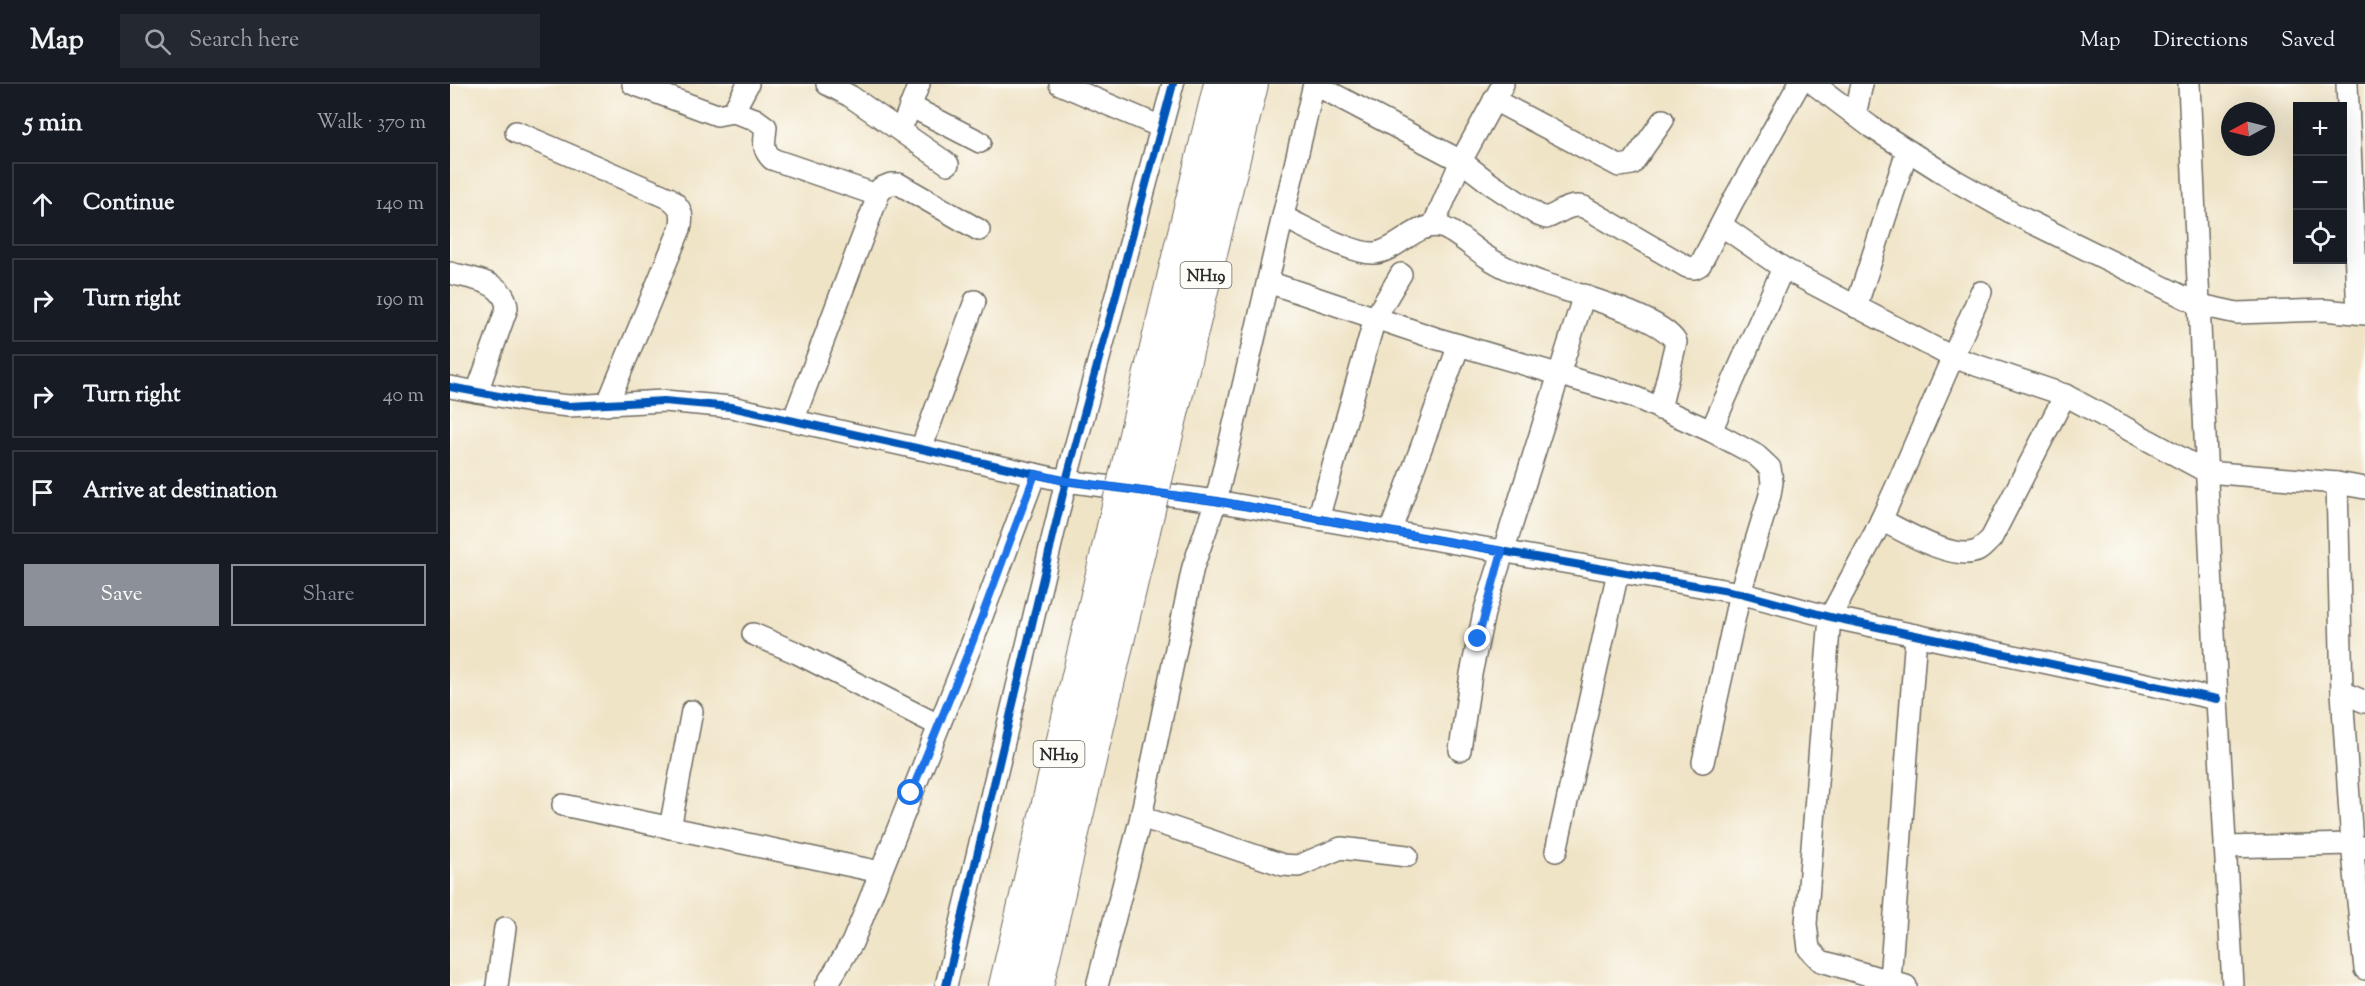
<!DOCTYPE html>
<meta charset="utf-8">
<style>
body{margin:0;font-family:"Sorts Mill Goudy",serif;background:#242831;color:#f1f3f6}
.controls{position:absolute;right:18px;top:18px;display:grid;overflow:hidden;border-radius:0px;box-shadow:0 6px 24px #0002}
.controls button{width:54px;height:54px;display:grid;place-items:center;padding:0;border:0;border-bottom:2px solid #363941;background:#171b24;color:#f1f3f6;font:30px sans-serif}
.compass{position:absolute;left:1771px;top:18px;width:54px;height:54px;border-radius:50%;background:#171b24;box-shadow:0 6px 24px #0002;rotate:263deg}
.stop{position:absolute;width:18px;height:18px;margin:-14px;border:4px solid #1a73e8;border-radius:50%;background:#fff}
.stop.end{background:#1a73e8;border-color:#fff;box-shadow:0 2px 6px #0008}
.list{margin:0;padding:0;list-style:none}
h2{display:flex;justify-content:space-between;align-items:center;height:78px;margin:0;padding:0 24px;font-size:26px}
h2 small{font-size:20px;font-weight:400;color:#9ea1a6}
.list li{display:grid;grid-template-columns:39px 1fr auto;gap:18px;align-items:center;box-sizing:border-box;height:84px;margin:0 12px 12px;padding:0 12px;border:2px solid #363941;border-radius:0px}
.list b{display:block;font-size:22px;white-space:nowrap}
.list em{font-size:20px;font-style:normal;color:#9ea1a6}
.actions{display:flex;gap:12px;padding:18px 24px}
.actions a{flex:1;padding:14px 0;border:2px solid #8c9099;border-radius:0px;text-align:center;font-size:21px;color:#8c9099}
.actions .main{background:#8c9099;color:#fff}
.icon{flex:none;width:33px;height:33px;fill:none;stroke:currentColor;stroke-width:2;stroke-linecap:round;stroke-linejoin:round}
.map{position:relative;flex:none;width:1915px;height:902px;overflow:hidden}
header{display:flex;align-items:center;gap:36px;box-sizing:border-box;height:84px;padding:0 30px;background:#171b24;border-bottom:2px solid #363941}
header strong{font-size:28px}
nav{display:flex;gap:33px;margin-inline-start:auto;font-size:21px}
.search{width:420px;height:54px;background:#242831;display:flex;align-items:center;gap:15px;box-sizing:border-box;padding:0 21px;border-radius:0px;color:#9ea1a6;font-size:22px}
main{display:flex}
aside{flex:1;background:#171b24}
.map>svg:first-child{display:block}
.lines{fill:none;stroke-linecap:round;stroke-linejoin:round}
.minor-casing{stroke:#706c62;stroke-width:24}
.highway-casing{stroke:#706c62;stroke-width:34}
.minor{stroke:#fff;stroke-width:21}
.highway{stroke:#fff;stroke-width:32}
.highway-bridge-casing{stroke:#706c62;stroke-width:34;stroke-linecap:butt}
.highway-bridge{stroke:#fff;stroke-width:32}
.cycleway-casing{stroke:#fdfcf7;stroke-width:11}
.cycleway{stroke:#0057b8;stroke-width:8}
.route{stroke:#1a73e8;stroke-width:8}
.labels{text-anchor:middle;stroke-width:5;stroke-linejoin:round;paint-order:stroke}
.shield{fill:#fdfcf7;stroke:#6a6a68;stroke-width:1.5}
.shield-label{font-size:16px;font-weight:bold;fill:#2b2b2b}
</style>
<header>
<strong>Map</strong>
<div class="search"><svg class="icon" aria-label="search" viewBox="0 0 24 24"><circle cx="10" cy="10" r="6"/><path d="M15 15l6 6"/></svg>Search here</div>
<nav><a>Map</a><a>Directions</a><a>Saved</a></nav>
</header>
<main>
<aside>
<h2>5 min<small>Walk · 370 m</small></h2>
<ul class="list">
<li><svg class="icon" aria-label="ahead" viewBox="0 0 24 24"><path d="M12 20V5M6 11l6-6 6 6"/></svg><div><b>Continue</b></div><em>140 m</em></li>
<li><svg class="icon" aria-label="right" viewBox="0 0 24 24"><path d="M7 20v-9h11M14 6l5 5-5 5"/></svg><div><b>Turn right</b></div><em>190 m</em></li>
<li><svg class="icon" aria-label="right" viewBox="0 0 24 24"><path d="M7 20v-9h11M14 6l5 5-5 5"/></svg><div><b>Turn right</b></div><em>40 m</em></li>
<li><svg class="icon" aria-label="arrive" viewBox="0 0 24 24"><path d="M6 21V4h12l-3 4 3 4H6"/></svg><div><b>Arrive at destination</b></div></li>
</ul>
<div class="actions"><a class="main">Save</a><a>Share</a></div>
</aside>
<div class="map">
<svg width="1915" height="902" viewBox="0 0 1915 902">
<rect width="100%" height="100%" fill="#fdfcf7"/>
<filter id="ink" filterUnits="userSpaceOnUse"><feTurbulence type="fractalNoise" baseFrequency=".0167" numOctaves="2"/><feDisplacementMap in="SourceGraphic" scale="12" xChannelSelector="R" yChannelSelector="G"/><feConvolveMatrix kernelMatrix="1 2 1 2 8 2 1 2 1" color-interpolation-filters="sRGB"/></filter>
<filter id="wash" filterUnits="userSpaceOnUse"><feTurbulence type="fractalNoise" baseFrequency=".008" numOctaves="4" result="noise"/><feDisplacementMap in="SourceGraphic" scale="24" xChannelSelector="R" yChannelSelector="G"/><feGaussianBlur stdDeviation="1.35" result="paint"/><feColorMatrix in="noise" values="0 0 0 0 0 0 0 0 0 0 0 0 0 0 0 0 0 1.4 0 .05"/><feComposite in="paint" operator="in"/></filter>
<g filter="url(#wash)">
<rect width="100%" height="100%" fill="#f0e4c7"/>
</g>
<g filter="url(#ink)">
<g class="lines">
<g class="minor-casing">
<g id="minor">
<polyline points="183,0 267,31 283,28 298,0"/>
<polyline points="377,0 400,12 498,80"/>
<polyline points="610,0 711,43"/>
<path d="M864 0 1011 77 1041 100 1088 131 1096 134C1110 129 1119 119 1134 123L1237 183 1244 184 1250 181 1283 117 1349 0"/>
<polyline points="1364,0 1421,43 1506,97 1566,131 1750,221 1787,229 1874,226 1915,230"/>
<polyline points="1739,0 1767,615 1783,902"/>
<polyline points="1897,0 1908,228"/>
<polyline points="1044,16 1169,82 1182,80 1213,36"/>
<polyline points="460,22 530,58"/>
<path d="M283 28 305 35 316 43C315 56 311 65 322 75L427 111"/>
<polyline points="1405,31 1412,0"/>
<polyline points="455,36 469,0"/>
<path d="M66 48 219 114C231 123 234 130 230 145L157 321"/>
<path d="M833 133C855 143 903 171 925 169 949 166 967 137 991 143 1005 147 1024 165 1037 173 1053 184 1072 191 1090 198 1121 209 1210 231 1226 258L1210 325"/>
<polyline points="1271,141 1333,184 1502,273 1615,311 1757,388 1887,399 1915,404"/>
<polyline points="983,142 1011,77 1053,0"/>
<path d="M0 189C22 195 55 197 57 224L27 308"/>
<polyline points="818,198 985,254 1182,312 1261,347 1306,371 1320,384 1322,398 1320,411 1290,509 1253,678"/>
<polyline points="1406,223 1457,67"/>
<polyline points="0,303 81,318 119,322 214,317 281,323 616,397 766,417 1290,509 1380,533 1767,615"/>
<polyline points="343,337 431,104 441,100 449,100 529,146"/>
<polyline points="1261,347 1333,184"/>
<polyline points="471,365 525,217"/>
<polyline points="1887,399 1892,608 1902,760 1915,885"/>
<polyline points="868,435 925,234 951,190"/>
<path d="M1431 436C1454 447 1502 477 1527 467 1532 465 1537 458 1541 455L1615 311"/>
<polyline points="940,448 1009,261"/>
<polyline points="303,550 347,569 488,641"/>
<polyline points="1892,608 1915,618"/>
<polyline points="1010,666 1021,590 1034,529 1134,211"/>
<polyline points="113,721 430,788"/>
<polyline points="691,733 833,781 848,782 891,764 957,772"/>
<polyline points="220,744 242,627"/>
<polyline points="1775,763 1902,760 1915,764"/>
<polyline points="1106,767 1168,488"/>
<polyline points="1440,896 1466,551"/>
<polyline points="47,902 55,844"/>
<polyline points="376,902 402,859 412,835 522,559 585,390"/>
<polyline points="496,902 616,397 723,0"/>
<polyline points="647,902 691,733 743,483 766,417 864,0"/>
<polyline points="1456,902 1371,877 1359,865 1356,840 1380,533 1425,449 1448,399 1531,208"/>
</g>
</g>
<g class="highway-casing">
<g id="highway">
<polyline points="679,376 770,0"/>
<polyline points="709,383 802,0"/>
<polyline points="555,902 664,439"/>
<polyline points="587,902 694,446"/>
</g>
</g>
<use href="#minor" class="minor"/>
<use href="#highway" class="highway"/>
<g class="highway-bridge-casing">
<g id="highway-bridge">
<polyline points="664,439 679,376"/>
<polyline points="694,446 709,383"/>
</g>
</g>
<use href="#highway-bridge" class="highway-bridge"/>
<g class="cycleway-casing">
<g id="cycleway">
<polyline points="0,303 81,318 119,322 214,317 281,323 616,397 766,417 1290,509 1380,533 1767,615"/>
<polyline points="496,902 616,397 723,0"/>
</g>
</g>
<use href="#cycleway" class="cycleway"/>
</g>
</g>
<g class="lines" filter="url(#ink)">
<polyline class="route" points="461,709 522,559 585,390 616,397 766,417 1052,467 1028,555"/>
</g>
<g class="labels">
<g class="shield">
<rect x="730.5" y="178" width="51" height="26" rx="4.5"/>
<rect x="583.5" y="657" width="51" height="26" rx="4.5"/>
</g>
<g class="shield-label">
<text x="756" y="197">NH19</text>
<text x="609" y="676">NH19</text>
</g>
</g>
</svg>
<div class="controls">
<button>+</button>
<button>−</button>
<button><svg class="icon" aria-label="locate" viewBox="0 0 24 24"><circle cx="12" cy="12" r="6"/><path d="M12 2v4M12 18v4M2 12h4M18 12h4"/></svg></button>
</div>
<svg class="compass" viewBox="-18 -18 36 36"><path d="M0-13l5 13h-10z" fill="#e53935"/><path d="M0 13l5-13h-10z" fill="#9ea1a6"/></svg>
<div class="stop" style="left:461px;top:709px"></div>
<div class="stop end" style="left:1028px;top:555px"></div>
</div>
</main>
